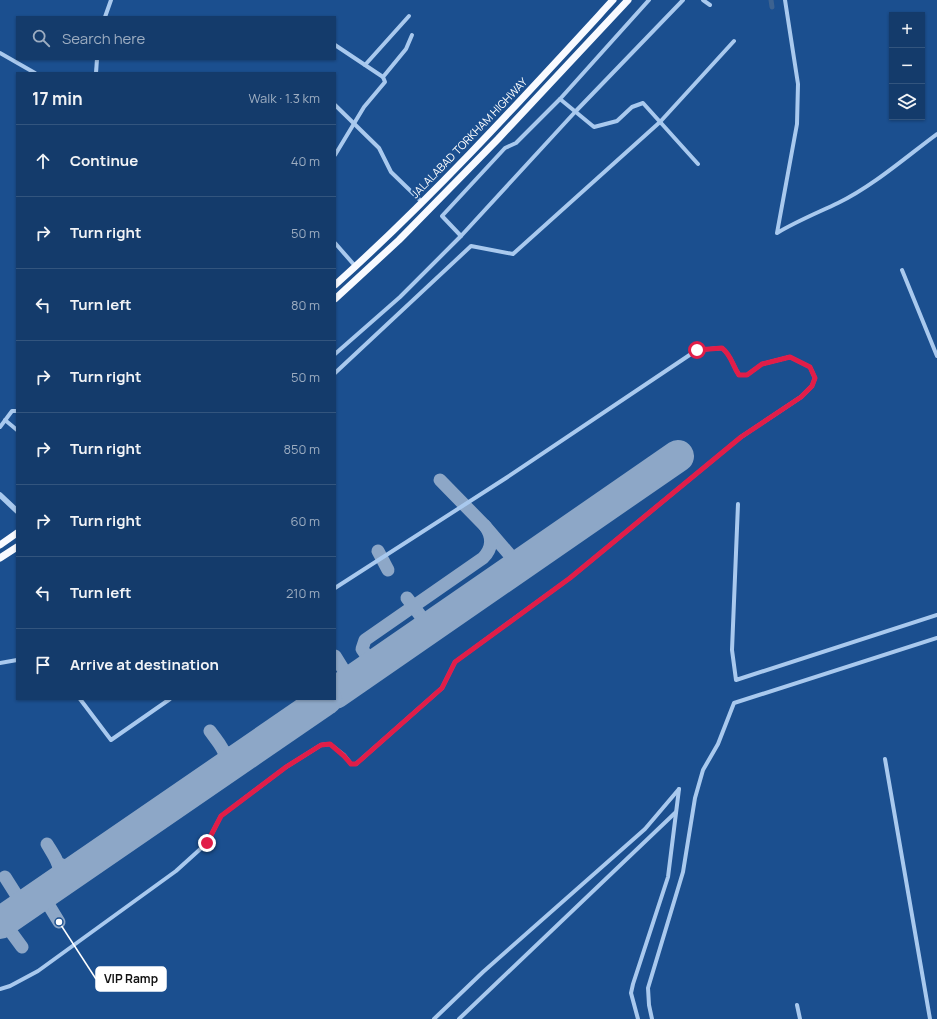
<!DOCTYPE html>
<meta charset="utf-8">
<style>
body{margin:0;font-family:Manrope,sans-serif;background:#214673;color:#f1f3f6}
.controls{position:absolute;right:12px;top:12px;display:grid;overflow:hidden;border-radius:0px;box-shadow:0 1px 3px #0004}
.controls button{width:36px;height:36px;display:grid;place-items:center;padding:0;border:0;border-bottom:1px solid #33557e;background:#143b6b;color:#f1f3f6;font:20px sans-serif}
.stop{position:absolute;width:12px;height:12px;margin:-9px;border:3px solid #e11d48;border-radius:50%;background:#fff}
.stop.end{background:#e11d48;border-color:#fff;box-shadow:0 1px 4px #0008}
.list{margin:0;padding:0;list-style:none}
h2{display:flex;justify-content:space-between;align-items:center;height:52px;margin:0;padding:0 16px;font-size:17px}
h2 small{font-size:13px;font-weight:400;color:#9dadc1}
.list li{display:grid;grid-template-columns:26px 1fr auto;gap:12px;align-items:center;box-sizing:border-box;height:72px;padding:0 16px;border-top:1px solid #33557e}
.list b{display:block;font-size:15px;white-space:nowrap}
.list em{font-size:13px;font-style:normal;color:#9dadc1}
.icon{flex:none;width:22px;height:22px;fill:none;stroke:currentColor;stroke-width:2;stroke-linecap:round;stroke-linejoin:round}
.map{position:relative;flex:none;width:937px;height:1019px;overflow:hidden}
.search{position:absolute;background:#143b6b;box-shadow:0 1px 3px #0004;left:16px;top:16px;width:320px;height:44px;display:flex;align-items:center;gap:10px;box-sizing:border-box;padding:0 14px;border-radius:0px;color:#9dadc1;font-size:15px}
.panel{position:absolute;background:#143b6b;box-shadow:0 1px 3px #0004;left:16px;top:72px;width:320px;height:628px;border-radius:0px}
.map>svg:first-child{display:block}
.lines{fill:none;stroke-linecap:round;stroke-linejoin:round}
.canal{stroke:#3c6290;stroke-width:5}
.taxiway{stroke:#8da7c7;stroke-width:13}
.runway{stroke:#8da7c7;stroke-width:32}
.minor{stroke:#a9c9ee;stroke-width:4}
.tertiary{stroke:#a9c9ee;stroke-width:5.5}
.trunk{stroke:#f8faff;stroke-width:7}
.route{stroke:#e11d48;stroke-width:5}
.labels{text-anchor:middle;stroke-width:4;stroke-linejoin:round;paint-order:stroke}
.street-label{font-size:11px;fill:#fff;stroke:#1b4f8f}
.leader{fill:none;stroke:#fff;stroke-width:1.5}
.callout-dot{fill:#fff;stroke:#1b4f8f;stroke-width:1.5}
.callout{fill:#fff;stroke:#fff;stroke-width:1.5}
.callout-label{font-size:12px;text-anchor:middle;font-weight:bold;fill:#111}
</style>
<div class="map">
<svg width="937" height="1019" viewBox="0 0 937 1019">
<rect width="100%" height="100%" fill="#1b4f8f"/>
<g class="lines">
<polyline class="canal" points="771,0 772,7"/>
<g class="taxiway">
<polyline points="440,480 485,526 515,561 515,569"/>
<polyline points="378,551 388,570"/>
<polyline points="514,559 519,562 528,560"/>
<polyline points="407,598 426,623 424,632"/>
<polyline points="426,623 433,624 440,621"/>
<polyline points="335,656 348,677 346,684 342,688"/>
<path d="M374 666 362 649 365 640 483 558C493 548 493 537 485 526"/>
<polyline points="347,673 353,678 362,675"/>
<path d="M210 731C222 748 234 757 216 775"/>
<polyline points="225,752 234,756 255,748"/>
<path d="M47 844C59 864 66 870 48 890"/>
<polyline points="59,864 72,868 89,861"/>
<polyline points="5,877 24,907"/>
<polyline points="42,894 59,922"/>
<polyline points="3,921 22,947"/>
</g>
<g class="runway">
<polyline points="335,693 678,456"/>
<polyline points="0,923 326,699"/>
</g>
<g class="minor">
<polyline points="649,0 560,99 594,127 617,121 632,107 643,103 698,164"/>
<polyline points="703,0 710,5"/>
<path d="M785 0 798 84 797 124 777 233C797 221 817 213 838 203 873 186 906 157 937 134"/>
<polyline points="105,17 111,0"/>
<polyline points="335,45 383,77"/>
<polyline points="0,53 35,73"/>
<polyline points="365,65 409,16"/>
<polyline points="96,73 97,59"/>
<polyline points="335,105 379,148 391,172 422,202"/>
<polyline points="335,155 364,107 385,82 383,77 406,49 412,35"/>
<polyline points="461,236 575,112 683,0"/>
<polyline points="335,243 356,267"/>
<polyline points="902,270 937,356"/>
<polyline points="335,354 400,297 461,236 442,216 505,148 516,143 560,99"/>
<polyline points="335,373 471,246 513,254 660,122 734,41"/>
<polyline points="5,420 17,430"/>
<polyline points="0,427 12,411 17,411"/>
<polyline points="738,504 732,650 736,680 937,615"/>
<polyline points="0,663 17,660"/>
<polyline points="80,699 111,740 170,699"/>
<polyline points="885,759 930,1019"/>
<path d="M0 989 10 986 38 971 176 871 207 843 221 816 286 767 321 745 330 744 344 755 351 764H356L442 688 455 662 570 578 741 437 801 397 812 386 815 378 810 367 790 357 762 364 747 375H739C732 365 732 356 722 348L697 350 506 478 335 588"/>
<polyline points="797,1005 800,1019"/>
<polyline points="434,1019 483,972 645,829 679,789"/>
<polyline points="459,1019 676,812"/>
<polyline points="638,1019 631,993 633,984 668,877 679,789"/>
<polyline points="652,1019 649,1005 648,988 683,872 695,798 703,770 718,744 734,703 937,638"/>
</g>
<polyline class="tertiary" points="0,495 17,511"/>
<g class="trunk">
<path d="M335 285C434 196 523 98 613 0"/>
<polyline points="335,299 399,240 498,139 628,0"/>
<polyline points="0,545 17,533"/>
<polyline points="0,558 17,547"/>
</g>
</g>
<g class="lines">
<path class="route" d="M207 843 221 816 286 767 321 745 330 744 344 756 351 764H356L442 688 455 662 570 578 741 437 801 397 812 386 815 378 810 367 790 357 762 364 747 375H739C732 365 732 356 722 348L697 350"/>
</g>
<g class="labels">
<g class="street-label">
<text transform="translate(469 138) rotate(-46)" y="4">JALALABAD TORKHAM HIGHWAY</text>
</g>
</g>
<path class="leader" d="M59 922L96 979"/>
<circle class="callout-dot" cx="59" cy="922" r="4"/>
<rect class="callout" x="96" y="967" width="70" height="24" rx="4"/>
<g class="callout-label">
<text x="131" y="983">VIP Ramp</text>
</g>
</svg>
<div class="controls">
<button>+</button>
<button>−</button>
<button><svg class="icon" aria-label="layers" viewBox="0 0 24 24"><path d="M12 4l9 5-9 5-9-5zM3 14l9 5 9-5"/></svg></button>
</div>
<div class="stop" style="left:697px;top:350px"></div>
<div class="stop end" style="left:207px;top:843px"></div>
<div class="search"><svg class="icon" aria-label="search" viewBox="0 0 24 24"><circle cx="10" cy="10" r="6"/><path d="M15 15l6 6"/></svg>Search here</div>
<section class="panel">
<h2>17 min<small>Walk · 1.3 km</small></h2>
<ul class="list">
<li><svg class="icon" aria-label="ahead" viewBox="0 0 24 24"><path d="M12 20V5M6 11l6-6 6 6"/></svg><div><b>Continue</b></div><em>40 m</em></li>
<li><svg class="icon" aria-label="right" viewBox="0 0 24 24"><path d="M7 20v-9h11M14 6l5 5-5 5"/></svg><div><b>Turn right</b></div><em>50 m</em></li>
<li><svg class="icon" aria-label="left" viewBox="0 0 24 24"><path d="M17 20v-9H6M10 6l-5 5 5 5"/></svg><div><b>Turn left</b></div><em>80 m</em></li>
<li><svg class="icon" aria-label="right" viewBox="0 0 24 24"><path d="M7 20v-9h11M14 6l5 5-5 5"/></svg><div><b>Turn right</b></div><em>50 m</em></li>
<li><svg class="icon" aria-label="right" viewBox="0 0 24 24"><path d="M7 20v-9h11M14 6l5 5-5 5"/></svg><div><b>Turn right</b></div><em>850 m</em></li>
<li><svg class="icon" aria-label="right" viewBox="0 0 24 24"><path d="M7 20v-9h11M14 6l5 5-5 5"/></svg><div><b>Turn right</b></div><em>60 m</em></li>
<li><svg class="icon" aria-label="left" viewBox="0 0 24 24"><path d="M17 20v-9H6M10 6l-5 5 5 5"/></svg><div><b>Turn left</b></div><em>210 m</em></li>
<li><svg class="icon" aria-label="arrive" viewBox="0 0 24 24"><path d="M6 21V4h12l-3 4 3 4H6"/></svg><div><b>Arrive at destination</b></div></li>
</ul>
</section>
</div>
